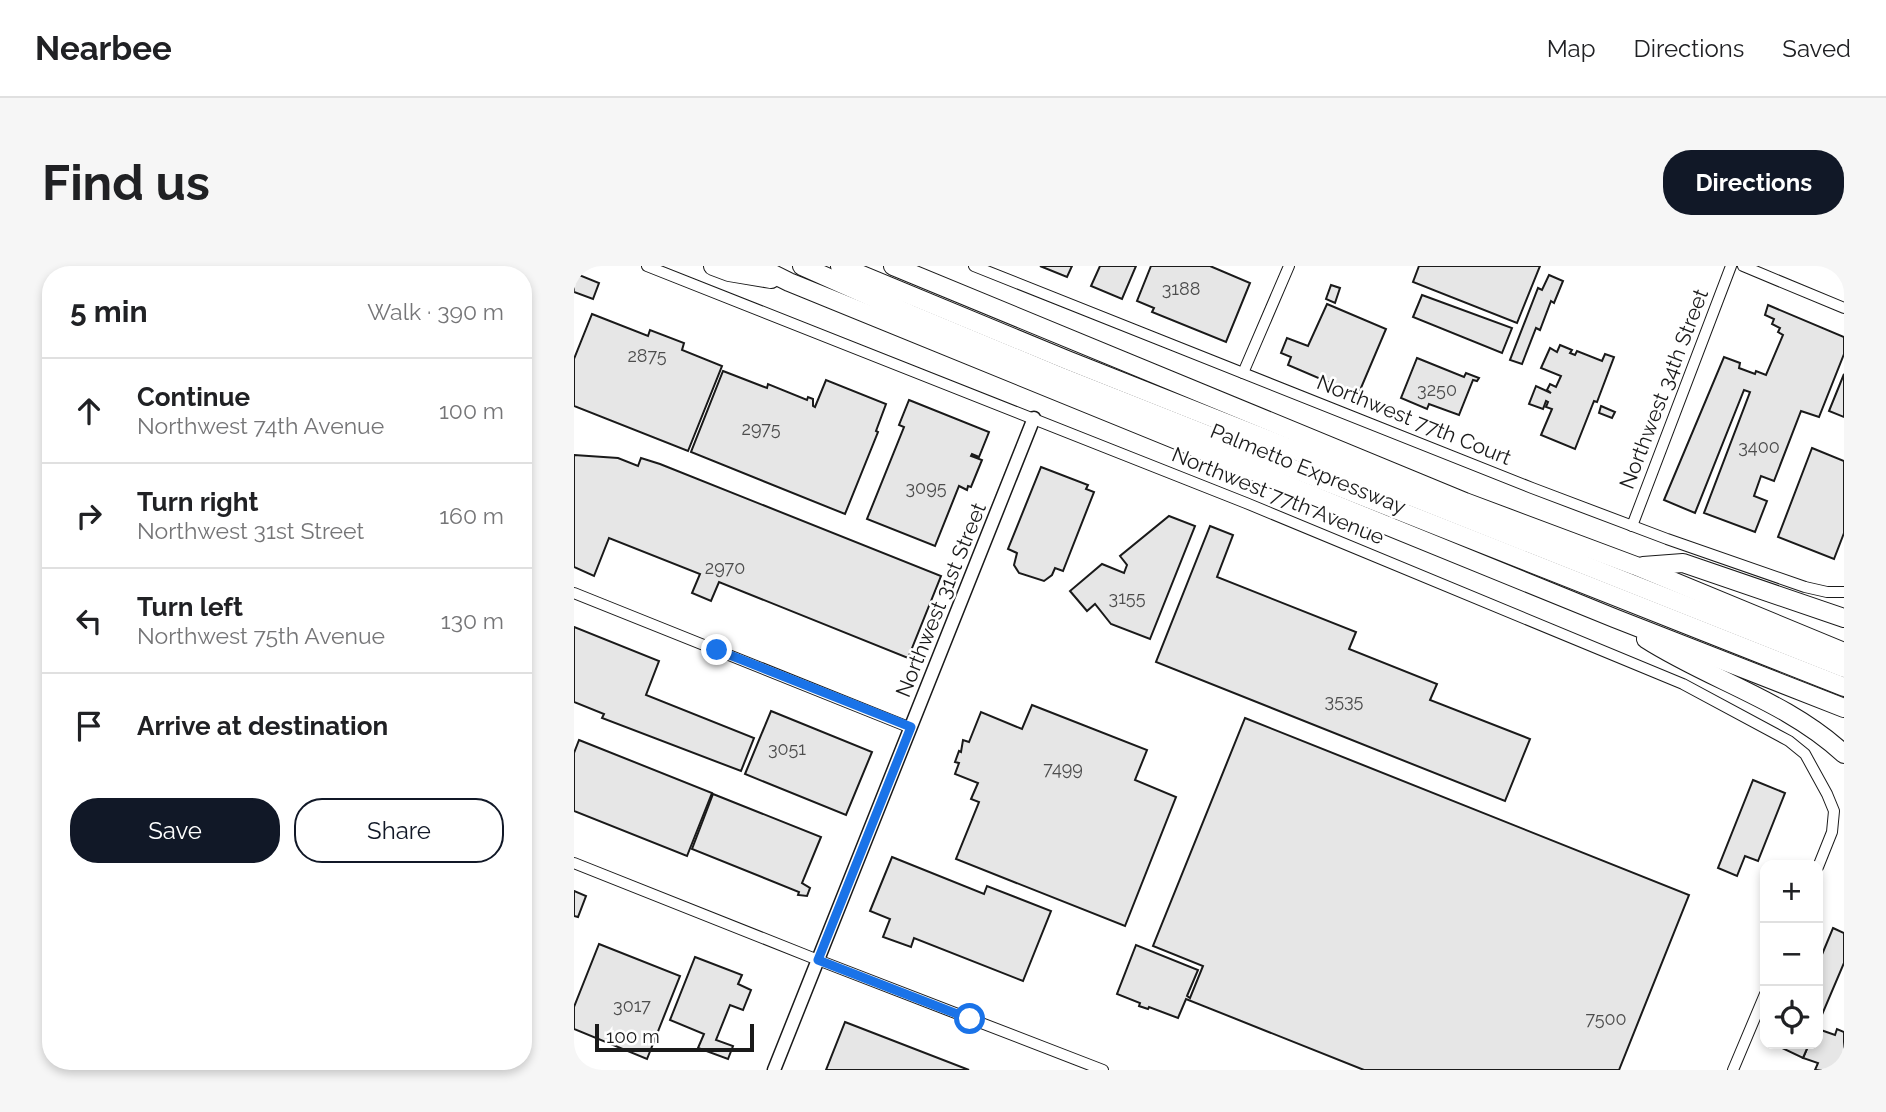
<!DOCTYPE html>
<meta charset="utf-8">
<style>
body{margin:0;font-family:Raleway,sans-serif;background:#f6f6f6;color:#202124}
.controls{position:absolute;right:21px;bottom:21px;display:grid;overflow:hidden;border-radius:14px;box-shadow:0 4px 10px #0003}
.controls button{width:63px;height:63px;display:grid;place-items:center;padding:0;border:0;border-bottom:2px solid #e0e0e0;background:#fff;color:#202124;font:35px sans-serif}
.scale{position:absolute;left:21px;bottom:18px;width:159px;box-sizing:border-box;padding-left:7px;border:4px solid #1a1a1a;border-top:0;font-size:19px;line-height:24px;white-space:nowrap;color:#1a1a1a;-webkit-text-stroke:5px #fff;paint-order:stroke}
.stop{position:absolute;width:21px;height:21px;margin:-16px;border:5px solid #1a73e8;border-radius:50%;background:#fff}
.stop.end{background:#1a73e8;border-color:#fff;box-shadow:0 2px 7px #0008}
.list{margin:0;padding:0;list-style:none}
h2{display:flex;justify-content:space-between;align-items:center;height:91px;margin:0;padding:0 28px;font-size:30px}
h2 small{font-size:23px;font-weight:400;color:#757577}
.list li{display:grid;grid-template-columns:46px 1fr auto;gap:21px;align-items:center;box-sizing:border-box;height:105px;padding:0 28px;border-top:2px solid #e0e0e0}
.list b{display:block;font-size:26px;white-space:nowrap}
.list p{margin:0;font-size:23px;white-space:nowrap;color:#757577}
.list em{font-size:23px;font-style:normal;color:#757577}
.actions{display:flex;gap:14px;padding:21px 28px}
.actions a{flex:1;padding:16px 0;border:2px solid #111827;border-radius:28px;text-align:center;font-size:24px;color:#111827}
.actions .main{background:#111827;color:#fff}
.icon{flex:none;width:38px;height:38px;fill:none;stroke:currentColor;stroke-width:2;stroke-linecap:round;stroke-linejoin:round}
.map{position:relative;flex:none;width:1270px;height:804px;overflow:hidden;border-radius:28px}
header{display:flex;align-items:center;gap:42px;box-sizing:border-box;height:98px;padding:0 35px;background:#fff;border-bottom:2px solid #e0e0e0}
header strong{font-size:33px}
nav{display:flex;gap:38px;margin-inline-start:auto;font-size:24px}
.intro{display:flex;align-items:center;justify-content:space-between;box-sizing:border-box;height:168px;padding:0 42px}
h1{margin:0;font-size:49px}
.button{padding:18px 32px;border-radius:28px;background:#111827;color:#fff;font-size:24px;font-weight:700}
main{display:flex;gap:42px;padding:0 42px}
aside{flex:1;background:#fff;border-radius:28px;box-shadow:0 4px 10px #0003}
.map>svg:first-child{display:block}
.building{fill:#e6e6e6;stroke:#1a1a1a;stroke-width:2}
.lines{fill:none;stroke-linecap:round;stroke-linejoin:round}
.minor-casing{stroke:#1a1a1a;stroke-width:12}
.tertiary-casing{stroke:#1a1a1a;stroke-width:15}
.motorway-casing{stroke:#1a1a1a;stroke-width:20}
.minor{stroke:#fff;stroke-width:10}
.tertiary{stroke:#fff;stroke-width:12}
.motorway{stroke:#fff;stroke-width:18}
.route{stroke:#1a73e8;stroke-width:9}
.labels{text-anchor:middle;stroke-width:5;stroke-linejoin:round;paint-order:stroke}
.number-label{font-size:18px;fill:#4d4d4d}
.street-label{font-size:21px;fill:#1a1a1a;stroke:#fff}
</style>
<header>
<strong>Nearbee</strong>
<nav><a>Map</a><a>Directions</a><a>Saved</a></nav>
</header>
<div class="intro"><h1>Find us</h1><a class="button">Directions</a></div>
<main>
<aside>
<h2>5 min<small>Walk · 390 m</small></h2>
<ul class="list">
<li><svg class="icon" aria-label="ahead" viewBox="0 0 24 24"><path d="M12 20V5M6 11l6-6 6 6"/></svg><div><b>Continue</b><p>Northwest 74th Avenue</p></div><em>100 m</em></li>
<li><svg class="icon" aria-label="right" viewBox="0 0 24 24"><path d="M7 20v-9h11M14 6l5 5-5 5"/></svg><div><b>Turn right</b><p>Northwest 31st Street</p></div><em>160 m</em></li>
<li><svg class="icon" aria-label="left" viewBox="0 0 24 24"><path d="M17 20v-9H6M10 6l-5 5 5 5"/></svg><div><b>Turn left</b><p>Northwest 75th Avenue</p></div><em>130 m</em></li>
<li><svg class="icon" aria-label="arrive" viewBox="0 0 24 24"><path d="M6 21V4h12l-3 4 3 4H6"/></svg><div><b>Arrive at destination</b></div></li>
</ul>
<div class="actions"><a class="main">Save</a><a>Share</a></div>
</aside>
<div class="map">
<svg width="1270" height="804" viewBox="0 0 1270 804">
<rect width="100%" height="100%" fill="#fff"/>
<g class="building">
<polygon points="466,0 498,0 493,11"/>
<polygon points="526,0 562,0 548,33 517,20"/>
<polygon points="577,0 636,0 676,17 652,76 578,46 580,42 563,35"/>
<polygon points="845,0 966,0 943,57 839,16"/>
<polygon points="0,7 25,17 19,33 0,26"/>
<polygon points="975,9 989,15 980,37 977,35 966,64 962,62 948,98 936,94 964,22 968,24"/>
<polygon points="757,19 766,22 761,37 752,33"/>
<polygon points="848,29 938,62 928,87 839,51"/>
<polygon points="753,38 812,63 784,129 714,99 717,91 707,87 713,72 734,80"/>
<polygon points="1194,39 1270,71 1270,88 1245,151 1227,145 1200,215 1187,210 1180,230 1193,235 1181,266 1130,247 1176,126 1170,124 1121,247 1090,234 1150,91 1166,97 1165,102 1181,108 1182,105 1192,109 1209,69 1204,66 1206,62 1198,58 1200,53 1191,49"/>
<polygon points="18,48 74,70 76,64 110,77 108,84 148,100 114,185 0,140 0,93"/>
<polygon points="986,79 998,84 996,87 1001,89 1003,85 1028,95 1031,88 1040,91 1023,136 1020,135 1001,183 967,169 978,143 972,141 974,136 972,135 969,143 955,138 962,120 977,127 973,124 976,118 982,121 987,110 967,102 976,82 983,86"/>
<polygon points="843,92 890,111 892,107 905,112 903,115 899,114 885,149 855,138 853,143 827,132"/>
<polygon points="149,105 193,122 194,118 233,134 234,131 239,133 239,140 241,141 252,114 312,138 302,165 304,166 271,248 117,186"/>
<polygon points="1270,108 1270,151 1255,145"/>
<polygon points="335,134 415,166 405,191 398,188 397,190 408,194 397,221 394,220 393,224 385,220 361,280 293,253 330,161 325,159"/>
<polygon points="1027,140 1041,146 1038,152 1025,147"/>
<polygon points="1238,182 1270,195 1270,267 1260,293 1204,271"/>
<polygon points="0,189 44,192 64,200 67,192 86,198 367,310 334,392 145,316 137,335 118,327 126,308 35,272 20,310 0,301"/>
<polygon points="467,201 514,219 512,223 520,226 489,305 481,302 478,309 470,315 445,307 440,299 443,287 434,283"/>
<polygon points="595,250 621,260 576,373 537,358 521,338 513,345 496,325 528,298 550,307 553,299 546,290"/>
<polygon points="636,260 659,269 643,311 782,366 775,383 863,418 856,434 956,473 931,535 582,396"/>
<polygon points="0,361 85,395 72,429 180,472 167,505 28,452 30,448 0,436"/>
<polygon points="458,439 573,484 561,514 602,531 551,660 382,593 405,536 397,533 404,517 381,508 385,497 381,496 385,485 387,486 389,474 395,476 407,446 448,463"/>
<polygon points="197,445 298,486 272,549 171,508"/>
<polygon points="671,452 1115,629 1045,804 790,804 612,733 604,752 575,741 574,743 565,740 566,737 543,728 562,679 624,704 613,730 616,732 629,700 579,680"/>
<polygon points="5,474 138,527 113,590 0,545 0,487"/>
<polygon points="1179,514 1211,527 1184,595 1171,590 1163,610 1144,602"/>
<polygon points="139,528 247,571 228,617 236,622 233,630 224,629 225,626 118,583"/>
<polygon points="318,591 410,628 413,620 477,645 449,715 340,672 337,681 309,671 316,653 296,645"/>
<polygon points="0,625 12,630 4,651 0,650"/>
<polygon points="1259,662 1270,667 1270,697 1244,758 1244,698"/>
<polygon points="25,678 106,710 73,793 0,763 0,741"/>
<polygon points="121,691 168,709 164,718 177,724 169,744 156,739 142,774 159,780 154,793 124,782 130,768 96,754"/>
<polygon points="271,756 395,804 252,804"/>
<polygon points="1244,763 1261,769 1263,763 1270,766 1270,804 1241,804 1244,797 1229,792 1235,778 1244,778"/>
<polygon points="1209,778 1235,778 1229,792 1208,782"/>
</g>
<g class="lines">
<g class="minor-casing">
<g id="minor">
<polyline points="73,0 672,237 1109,418 1215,475 1231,488 1253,528 1260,545 1258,566 1244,601"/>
<polyline points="400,0 958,222 1093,273 1231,321 1253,326 1270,326"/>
<polyline points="1169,0 1270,42"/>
<polyline points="669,107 715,0"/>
<polyline points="1058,260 1157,0"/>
<polyline points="0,327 337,462"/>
<polyline points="0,597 244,694 529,804"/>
<polyline points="1159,804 1191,728"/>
</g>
</g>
<g class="tertiary-casing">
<polyline id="tertiary" points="200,804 460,152"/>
</g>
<g class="motorway-casing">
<g id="motorway">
<polyline points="139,0 155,6 197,13"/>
<polyline points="183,0 215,16 1040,352 1270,442"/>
<polyline points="228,0 336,48 485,110 1270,421"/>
<polyline points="266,0 493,94 1270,402"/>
<polyline points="319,0 891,236 1062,300 1270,386"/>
<polyline points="1069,300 1109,297 1270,352"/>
<path d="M1072 373C1136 414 1213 435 1270 488"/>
</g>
</g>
<use href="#minor" class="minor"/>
<use href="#tertiary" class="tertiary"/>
<use href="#motorway" class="motorway"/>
</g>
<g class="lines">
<polyline class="route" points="143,384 337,461 244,694 396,753"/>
</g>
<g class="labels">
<g class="number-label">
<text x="607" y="29">3188</text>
<text x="73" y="96">2875</text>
<text x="863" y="130">3250</text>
<text x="187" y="169">2975</text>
<text x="1185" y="187">3400</text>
<text x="352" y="228">3095</text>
<text x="151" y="308">2970</text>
<text x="553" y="338">3155</text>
<text x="770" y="441">3535</text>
<text x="213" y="489">3051</text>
<text x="489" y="509">7499</text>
<text x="58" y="746">3017</text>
<text x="1032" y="759">7500</text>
</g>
<g class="street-label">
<text transform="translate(1090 123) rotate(-69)" y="7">Northwest 34th Street</text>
<text transform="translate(840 154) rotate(22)" y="7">Northwest 77th Court</text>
<text transform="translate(734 203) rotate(22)" y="7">Palmetto Expressway</text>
<text transform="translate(704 230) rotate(22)" y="7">Northwest 77th Avenue</text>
<text transform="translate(367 334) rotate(-68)" y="7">Northwest 31st Street</text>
</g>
</g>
</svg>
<div class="controls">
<button>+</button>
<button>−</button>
<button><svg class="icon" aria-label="locate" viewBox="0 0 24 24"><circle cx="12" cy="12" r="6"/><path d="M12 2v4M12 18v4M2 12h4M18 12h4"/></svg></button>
</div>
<div class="scale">100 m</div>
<div class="stop" style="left:396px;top:753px"></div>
<div class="stop end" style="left:143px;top:384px"></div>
</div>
</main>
